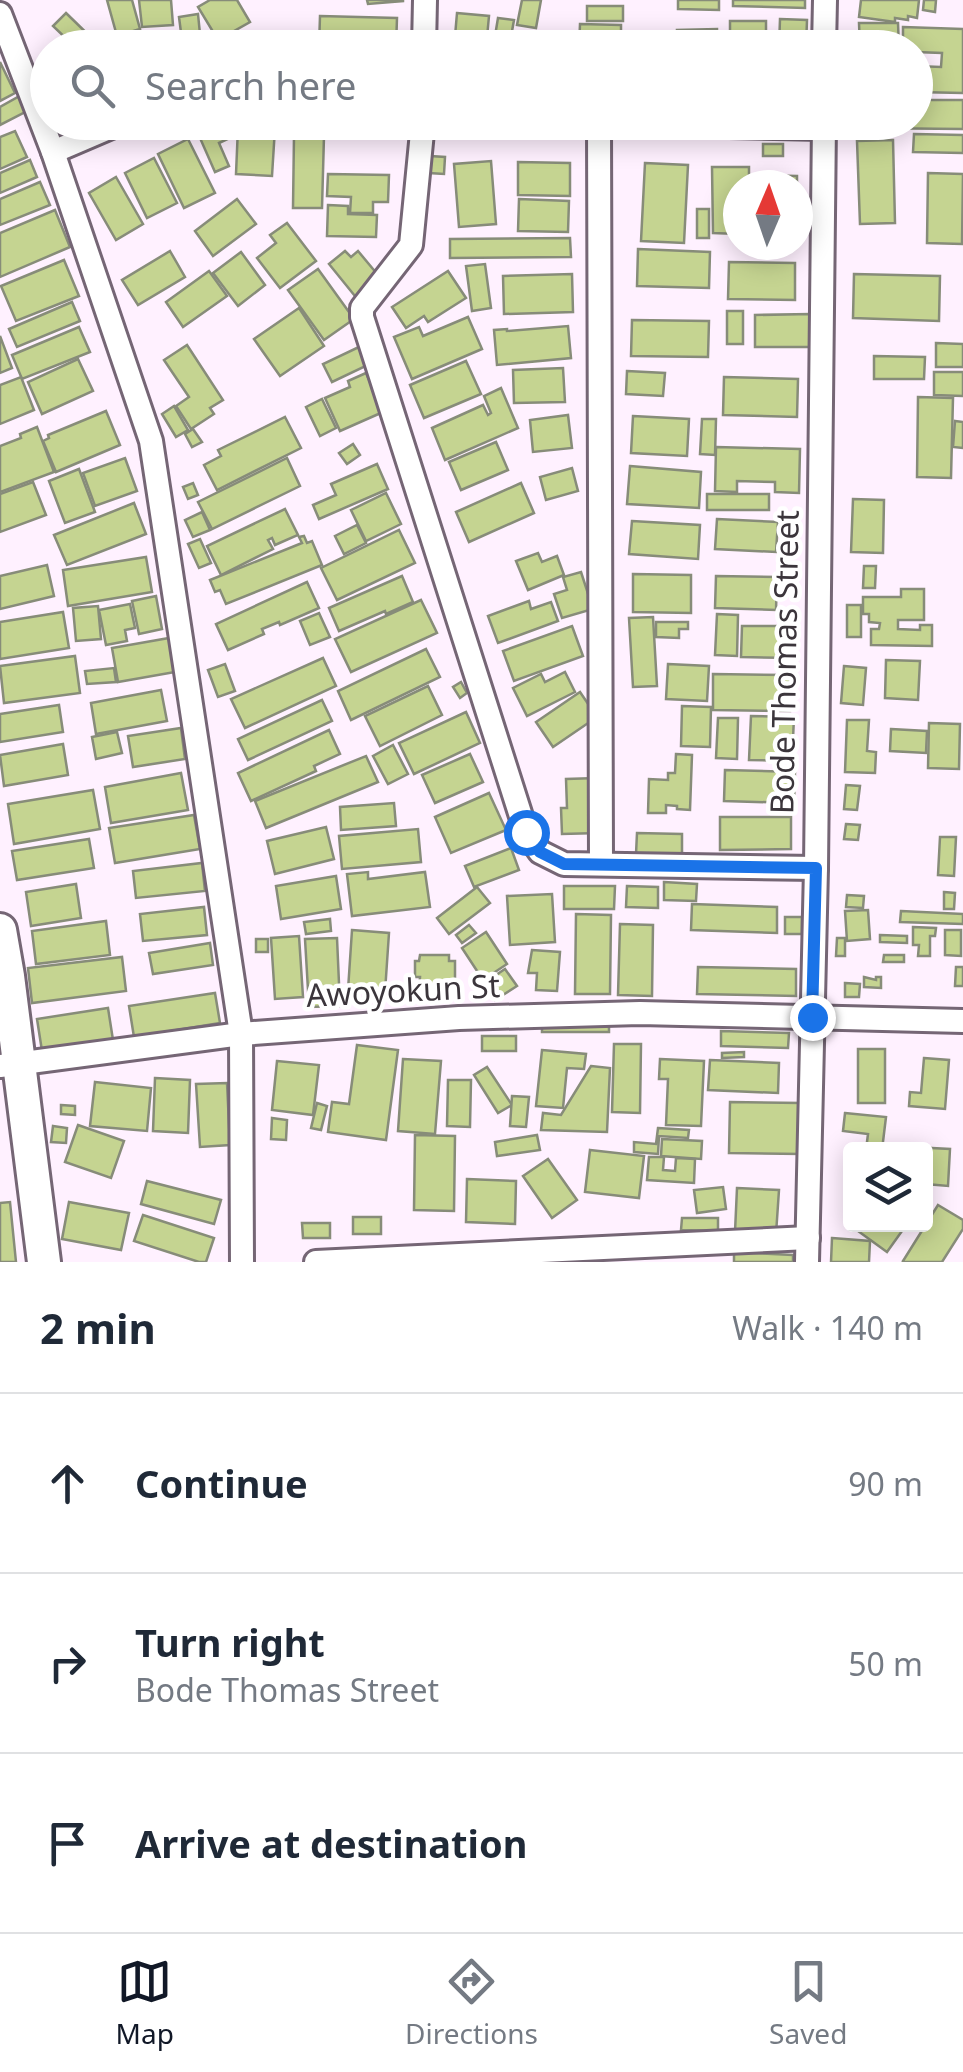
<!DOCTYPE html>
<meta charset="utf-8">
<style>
body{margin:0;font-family:"Noto Sans",sans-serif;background:#f2f2f3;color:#1f2937}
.controls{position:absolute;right:30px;bottom:30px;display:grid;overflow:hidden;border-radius:10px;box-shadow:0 5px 25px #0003}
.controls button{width:90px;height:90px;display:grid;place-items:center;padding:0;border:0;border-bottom:2px solid #e0e1e3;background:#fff;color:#1f2937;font:50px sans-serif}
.compass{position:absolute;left:723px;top:170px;width:90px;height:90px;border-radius:50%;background:#fff;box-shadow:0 5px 25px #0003;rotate:2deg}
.stop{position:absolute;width:30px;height:30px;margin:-22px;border:8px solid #1a73e8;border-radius:50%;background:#fff}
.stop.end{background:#1a73e8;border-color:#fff;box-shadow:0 2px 10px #0008}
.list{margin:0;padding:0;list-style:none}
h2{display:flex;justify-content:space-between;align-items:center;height:130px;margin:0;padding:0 40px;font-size:42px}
h2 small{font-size:32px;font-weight:400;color:#747a83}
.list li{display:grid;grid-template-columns:65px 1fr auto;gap:30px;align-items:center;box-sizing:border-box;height:180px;padding:0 40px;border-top:2px solid #e0e1e3}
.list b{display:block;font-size:38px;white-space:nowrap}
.list p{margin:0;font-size:32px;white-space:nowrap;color:#747a83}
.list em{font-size:32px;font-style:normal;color:#747a83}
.icon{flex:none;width:55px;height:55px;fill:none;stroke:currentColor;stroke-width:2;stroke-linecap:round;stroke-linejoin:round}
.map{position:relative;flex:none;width:963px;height:1262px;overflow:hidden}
.search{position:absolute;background:#fff;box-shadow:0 5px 25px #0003;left:30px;right:30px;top:30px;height:110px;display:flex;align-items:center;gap:25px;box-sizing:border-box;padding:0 35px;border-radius:55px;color:#747a83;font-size:38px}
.sheet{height:670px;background:#fff}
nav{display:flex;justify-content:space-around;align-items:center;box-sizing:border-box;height:140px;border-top:2px solid #e0e1e3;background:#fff;font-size:28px;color:#747a83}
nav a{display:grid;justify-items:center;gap:5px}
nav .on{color:#111827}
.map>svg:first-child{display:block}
.building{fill:#c5d491;stroke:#878c79;stroke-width:2.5}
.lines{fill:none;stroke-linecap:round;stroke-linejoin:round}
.minor-casing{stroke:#756675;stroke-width:28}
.secondary-casing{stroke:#756675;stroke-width:38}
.minor{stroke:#fff;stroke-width:22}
.secondary{stroke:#fff;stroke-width:32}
.route{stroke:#1a73e8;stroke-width:12}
.labels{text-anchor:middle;stroke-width:9;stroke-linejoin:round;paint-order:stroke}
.street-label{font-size:32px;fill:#3b353b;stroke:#fff}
</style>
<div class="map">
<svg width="963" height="1262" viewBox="0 0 963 1262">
<rect width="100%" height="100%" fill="#fff1ff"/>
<g class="building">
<polygon points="107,0 132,0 140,29 117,36"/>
<polygon points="139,0 171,0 173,25 142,27"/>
<polygon points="210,0 237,0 250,22 218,40 198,7"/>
<polygon points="367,0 403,0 403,1 368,4"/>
<polygon points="522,0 541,0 536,28 517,25"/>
<polygon points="678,0 719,0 719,10 678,9"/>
<polygon points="733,0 805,0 805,8 733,6"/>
<polygon points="861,0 919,0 917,18 908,16 908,20 895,18 895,22 859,17"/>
<polygon points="924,0 936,0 935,12 923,10"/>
<rect x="587" y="6" width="36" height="15"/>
<polygon points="66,13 102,48 76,48 53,26"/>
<polygon points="457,13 489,16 486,48 454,48"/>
<polygon points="198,14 200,34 203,34 205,44 213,43 213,48 183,48 179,17"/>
<polygon points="320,16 397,18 396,48 319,48"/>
<polygon points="498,18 514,20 509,48 493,48"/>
<polygon points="780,19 807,20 806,48 779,48"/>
<rect x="730" y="21" width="36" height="27"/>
<polygon points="859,23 898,23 899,48 860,48"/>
<polygon points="580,24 621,25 621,48 579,48"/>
<polygon points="903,27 963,29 963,93 916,92 916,66 941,67 942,53 916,52 916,48 903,48"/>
<polygon points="717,29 717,48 678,48 677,30"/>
<polygon points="293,39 297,48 279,48 278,45"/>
<polygon points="513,39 551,43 551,48 512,48"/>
<polygon points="0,62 15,93 0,101"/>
<polygon points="25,93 33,108 0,125 0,107"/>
<polygon points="916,100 963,100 963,129 860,128 860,122 916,122"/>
<polygon points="225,127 230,138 219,143 229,166 215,172 200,138"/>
<polygon points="238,127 275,128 272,176 236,174"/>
<polygon points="15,131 27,157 0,169 0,137"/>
<polygon points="914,134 963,135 963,153 913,152"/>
<polygon points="294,136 324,136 322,208 293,208"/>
<polygon points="188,139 215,193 184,208 158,154"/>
<polygon points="893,140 895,223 860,224 857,141"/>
<rect x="763" y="144" width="20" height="12"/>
<polygon points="430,156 445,157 444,174 429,173"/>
<polygon points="154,158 177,203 147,218 125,173"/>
<polygon points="30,160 37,177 0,193 0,173"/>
<polygon points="491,161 496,224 459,227 454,164"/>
<polygon points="518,162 570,163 570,196 518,195"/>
<polygon points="645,163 688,165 684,243 641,241"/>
<polygon points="712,167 749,167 749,185 738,185 738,234 713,233"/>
<polygon points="928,173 963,174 962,244 927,243"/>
<polygon points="328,174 389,175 388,202 373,202 373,213 350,213 351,197 327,196"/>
<polygon points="753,175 797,176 797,185 753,185"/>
<polygon points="116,177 143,224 116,240 89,193"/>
<polygon points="40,182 50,205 0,225 0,199"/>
<polygon points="237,199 256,224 213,256 195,231"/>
<polygon points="519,199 569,201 568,232 518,231"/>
<polygon points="328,205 348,206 348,214 377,215 376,237 327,236"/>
<rect x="697" y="209" width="12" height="29"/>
<polygon points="55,210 70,247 0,277 0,233"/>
<polygon points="287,223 316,261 280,288 257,258 276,243 270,235"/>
<polygon points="570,238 571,257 450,258 450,239"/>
<polygon points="638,249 710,252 709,288 637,286"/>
<polygon points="170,251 185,277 138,305 122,280"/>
<polygon points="345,251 351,257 358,251 383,281 359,301 329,264"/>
<polygon points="241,252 265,285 238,306 213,273"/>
<polygon points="64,260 79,296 16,321 1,286"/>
<polygon points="729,262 795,263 795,300 728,299"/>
<polygon points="485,264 491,308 472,311 466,266"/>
<polygon points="318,269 354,319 324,340 288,290"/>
<polygon points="209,271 227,296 183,327 166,302"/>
<polygon points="448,271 466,298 428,322 424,316 406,328 392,307"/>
<polygon points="572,274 573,312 504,314 503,276"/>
<polygon points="854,274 940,276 939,321 853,318"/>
<polygon points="72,302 80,321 17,347 9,329"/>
<polygon points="299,308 324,346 280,376 254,339"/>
<rect x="727" y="311" width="16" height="33"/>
<polygon points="811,314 812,347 755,347 755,315"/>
<polygon points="468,317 482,349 412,379 394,337 419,327 423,336"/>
<polygon points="632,320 709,321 708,357 631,356"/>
<polygon points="568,326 571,358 497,365 494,330 507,329 507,331"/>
<polygon points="79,327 90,352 22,379 12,355"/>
<polygon points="0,336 12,368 0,373"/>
<polygon points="936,343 963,344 963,367 936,367"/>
<polygon points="187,345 223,400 210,408 214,414 191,429 176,406 189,397 164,360"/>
<polygon points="361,346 370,364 332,382 323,364"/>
<polygon points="874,356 925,357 924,379 874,379"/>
<polygon points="78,359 93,391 42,414 28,382"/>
<polygon points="466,361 481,394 424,418 410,385"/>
<polygon points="563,368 565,402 514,403 513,370"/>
<polygon points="627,371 665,373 663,396 626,394"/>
<polygon points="934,372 963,372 963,396 934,395"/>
<polygon points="366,373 383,412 340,431 325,398 350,387 348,381"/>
<polygon points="21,377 34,410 0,424 0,385"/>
<polygon points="724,377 798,379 797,417 723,415"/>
<polygon points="501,388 518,428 445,460 432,428 483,405 488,415 491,413 484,396"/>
<polygon points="918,397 953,398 951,478 917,477"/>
<polygon points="322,399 336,428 320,436 306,407"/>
<polygon points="174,406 188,430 176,437 162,414"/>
<polygon points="106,411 120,445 56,472 43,441 49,438 48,435"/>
<polygon points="568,415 572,448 533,452 530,420"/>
<polygon points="633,416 689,419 687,456 631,453"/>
<polygon points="285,417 301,448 217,490 204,465 221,456 218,450"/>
<polygon points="702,419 716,419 715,455 700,454"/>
<polygon points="955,421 963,422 963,448 953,447"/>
<polygon points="37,427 54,472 0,492 0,446 21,438 20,434"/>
<polygon points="193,429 202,442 192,447 185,434"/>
<polygon points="496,442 508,470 461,490 449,462"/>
<polygon points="353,444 360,455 347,464 339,453"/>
<polygon points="716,447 800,449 799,493 775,492 775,482 737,481 737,492 715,491"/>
<polygon points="125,458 137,491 95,506 83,473"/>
<polygon points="287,458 300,486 212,529 198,502"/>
<polygon points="377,464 388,489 319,519 313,505 336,495 331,484"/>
<polygon points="630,466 701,472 699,508 627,504"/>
<polygon points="572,468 578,491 546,500 540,477"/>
<polygon points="79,469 95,512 65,523 49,481"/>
<polygon points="33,482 46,515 0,532 0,494"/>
<polygon points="193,483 198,495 188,499 183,487"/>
<polygon points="521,483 534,513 469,542 456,512"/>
<polygon points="386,493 401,524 366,541 351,510"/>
<rect x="707" y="494" width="62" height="16"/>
<polygon points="853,499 884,500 883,553 851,552"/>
<polygon points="134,503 146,534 67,565 54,535"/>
<polygon points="285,509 298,535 275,545 272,538 268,540 273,549 221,575 207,546"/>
<polygon points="202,512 210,530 193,537 185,520"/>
<polygon points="717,519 778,522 776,552 715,549"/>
<polygon points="632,521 700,525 698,559 629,554"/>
<polygon points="357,525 366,543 344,554 335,536"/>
<polygon points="399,530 415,563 337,600 321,568"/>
<polygon points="304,536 307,543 312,541 322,565 226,604 220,590 215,592 210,580 302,543 299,537"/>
<polygon points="200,539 211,563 199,568 188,544"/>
<polygon points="538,553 542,562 557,556 564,575 528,590 516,561"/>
<polygon points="146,557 152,592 68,606 63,570"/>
<polygon points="47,565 54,596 0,609 0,576"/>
<polygon points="864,566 876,566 875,588 863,588"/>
<polygon points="581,572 593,609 562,618 554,594 567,590 563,577"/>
<polygon points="633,574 691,575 691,613 633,612"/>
<polygon points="402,576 413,602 386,614 385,611 339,631 329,608"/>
<polygon points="716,576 777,577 776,610 715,608"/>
<polygon points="307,582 319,608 280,625 279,622 262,629 264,634 228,650 216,624"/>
<polygon points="901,589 924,589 924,620 898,620 898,629 920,630 920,625 932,625 932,646 871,645 871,629 879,629 880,623 869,622 869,614 863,614 863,597 901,597"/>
<polygon points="156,596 162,629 139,634 132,601"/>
<polygon points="421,600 437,633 351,672 335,639"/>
<polygon points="529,601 531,609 551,602 558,621 498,643 488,616"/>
<polygon points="130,604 135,628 125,630 127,641 106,645 99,610"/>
<rect x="847" y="605" width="14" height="32"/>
<polygon points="98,606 101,639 76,641 73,608"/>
<polygon points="63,612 69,648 0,659 0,622"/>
<polygon points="319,613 330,637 310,645 300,621"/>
<polygon points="717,614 738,615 737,656 715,655"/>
<polygon points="653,617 657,686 633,687 629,618"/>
<polygon points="656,622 688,622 688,629 679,629 679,638 656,637"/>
<polygon points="572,626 583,656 514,681 503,651"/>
<polygon points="742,626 794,626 794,658 741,657"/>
<polygon points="169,638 175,672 118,682 112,648"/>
<polygon points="426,649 440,677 351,720 338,691"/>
<polygon points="75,656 80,693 4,703 0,666"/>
<polygon points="323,658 336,686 245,728 231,699"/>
<polygon points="886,660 920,661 918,700 885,698"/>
<polygon points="225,664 235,691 218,697 208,670"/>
<polygon points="668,664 709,666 707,701 666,699"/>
<polygon points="844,666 866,668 863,705 841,703"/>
<polygon points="114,668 116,682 87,684 85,671"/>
<polygon points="565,672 575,692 527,716 513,688 541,674 545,682"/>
<polygon points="713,674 790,675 790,711 713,710"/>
<polygon points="461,682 467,693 460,698 453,687"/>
<polygon points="428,686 442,715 380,746 365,716"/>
<polygon points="161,690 167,721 96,734 91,703"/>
<polygon points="580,692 597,717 553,747 536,722"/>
<polygon points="322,700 332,721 248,760 238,739"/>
<polygon points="59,705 63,732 0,742 0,714"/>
<polygon points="682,706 711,707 710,747 681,746"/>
<polygon points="466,712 480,743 414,774 399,743"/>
<polygon points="751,716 794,717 792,761 749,760"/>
<polygon points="718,718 738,718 737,759 716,758"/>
<polygon points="847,720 869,720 867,751 876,752 875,773 845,772"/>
<polygon points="929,723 960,724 959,769 928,768"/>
<polygon points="181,728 185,759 133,767 128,736"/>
<polygon points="891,729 927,731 926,753 890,751"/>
<polygon points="329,730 340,754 314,766 316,771 251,801 238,773"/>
<polygon points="117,732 122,753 96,759 92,737"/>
<polygon points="63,744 68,775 4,786 0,755"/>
<polygon points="393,745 408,774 388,784 373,756"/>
<polygon points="470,754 483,782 435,803 422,775"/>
<polygon points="676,754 692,755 690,810 677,809 677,806 666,805 666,813 648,813 649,779 668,780 668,773 675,773"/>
<polygon points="366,756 378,782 266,828 255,801"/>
<polygon points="725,770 795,772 794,803 724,801"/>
<polygon points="181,773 188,810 111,823 105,787"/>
<polygon points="597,778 599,833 562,834 561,808 567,808 566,779"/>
<polygon points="846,785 860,786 857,810 844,809"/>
<polygon points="93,790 100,829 14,844 8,804"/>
<polygon points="489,793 506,830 451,853 435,817"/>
<polygon points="394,803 396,826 341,830 340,807"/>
<polygon points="194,815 200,849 115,863 109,828"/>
<polygon points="720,817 791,817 791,849 720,850"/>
<polygon points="846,824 860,825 858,840 844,839"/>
<polygon points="326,827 334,859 275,874 267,841"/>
<polygon points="418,829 421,862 342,869 339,836"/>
<polygon points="637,833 682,834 682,855 636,854"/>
<polygon points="940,837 956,837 954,876 938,875"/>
<polygon points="89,839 94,868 17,880 12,851"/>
<polygon points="511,848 519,870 474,887 465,866"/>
<polygon points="202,863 205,891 136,898 133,871"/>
<polygon points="368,872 368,879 425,872 430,907 352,916 347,874"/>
<polygon points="336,876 341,909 281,919 276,886"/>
<polygon points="664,882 697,884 696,901 664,900"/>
<polygon points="76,884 81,918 31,926 26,892"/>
<polygon points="564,886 615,886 614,909 564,909"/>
<polygon points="627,886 658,887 658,908 626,907"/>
<polygon points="477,887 490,903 449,934 437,918"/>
<polygon points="944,892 955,893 954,909 944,909"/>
<polygon points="552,894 555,942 510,945 507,896"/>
<polygon points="847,895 864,896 863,908 846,907"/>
<polygon points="692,904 777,907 777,933 691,930"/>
<polygon points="204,907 207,935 143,941 140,914"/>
<polygon points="868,910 870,939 847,941 845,911"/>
<polygon points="901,911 963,914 963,924 900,922"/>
<polygon points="576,914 611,915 610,994 575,994"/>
<rect x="785" y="917" width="17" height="17"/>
<polygon points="330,919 331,931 306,934 304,922"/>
<polygon points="106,921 110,955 36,964 32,931"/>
<polygon points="620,924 653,925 652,996 618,995"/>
<polygon points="469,925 476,933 462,943 456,935"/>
<polygon points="913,927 936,928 935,936 930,936 930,956 918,956 919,945 913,945"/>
<polygon points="352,930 389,933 385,992 348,990"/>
<polygon points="945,930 961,930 961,956 945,955"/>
<polygon points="486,932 507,964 483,980 462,948"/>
<polygon points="880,935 907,936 907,943 880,942"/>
<polygon points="299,936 303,997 275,999 271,938"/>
<polygon points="337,938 340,1006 309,1007 305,939"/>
<polygon points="837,938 845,938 845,956 836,956"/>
<rect x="256" y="939" width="12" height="13"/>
<polygon points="210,943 213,965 153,974 149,953"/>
<polygon points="532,950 560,952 557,991 536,990 537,973 528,973"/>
<polygon points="420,955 449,955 449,961 455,961 455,992 419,992 420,977 415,977 415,961 419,961"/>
<polygon points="884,955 904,955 904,962 883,962"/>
<polygon points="122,957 126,991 32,1003 28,968"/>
<polygon points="698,967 796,969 796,996 697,994"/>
<polygon points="956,967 963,967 963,986 955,986"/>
<polygon points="505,969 517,986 495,1000 484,983"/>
<polygon points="864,977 876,980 876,977 881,977 881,988 864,987"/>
<polygon points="845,983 860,984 859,997 845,997"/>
<polygon points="215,993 220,1023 134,1037 129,1006"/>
<polygon points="108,1008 113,1040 42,1051 37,1019"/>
<polygon points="542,1025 609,1026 609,1032 542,1032"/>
<polygon points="721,1031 789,1033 788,1048 721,1046"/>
<rect x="482" y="1036" width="34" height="15"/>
<polygon points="614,1044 641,1044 640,1113 612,1112"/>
<polygon points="357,1045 398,1050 386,1140 328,1132 332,1102 349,1104"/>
<rect x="858" y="1049" width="27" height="54"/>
<polygon points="542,1050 586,1054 584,1069 567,1068 563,1108 536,1106"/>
<polygon points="744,1052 744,1057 722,1058 722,1053"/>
<polygon points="924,1058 949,1060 945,1109 909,1106 910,1092 921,1093"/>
<polygon points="403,1059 441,1061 435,1134 398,1131"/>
<polygon points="660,1059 704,1061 701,1126 666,1125 668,1079 659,1079"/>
<polygon points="710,1060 779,1063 778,1093 708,1090"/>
<polygon points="277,1061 319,1065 313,1115 272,1110"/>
<polygon points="591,1066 610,1068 607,1132 541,1130 543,1113 561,1115"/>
<polygon points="487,1067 512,1105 498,1113 474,1075"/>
<polygon points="155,1078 190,1080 188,1133 153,1131"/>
<polygon points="448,1080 471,1080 470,1127 447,1126"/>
<polygon points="95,1082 151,1088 147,1131 90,1126"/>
<polygon points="227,1083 230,1145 200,1147 196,1084"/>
<polygon points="512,1096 529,1097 526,1127 510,1126"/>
<polygon points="730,1102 802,1103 801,1154 729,1153"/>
<polygon points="317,1103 327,1106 321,1130 311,1128"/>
<polygon points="61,1105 75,1106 75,1115 61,1114"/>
<polygon points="845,1113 886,1117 882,1150 866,1150 868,1134 843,1131"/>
<polygon points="272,1118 287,1120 286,1140 271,1139"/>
<polygon points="78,1125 124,1141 111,1178 65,1162"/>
<polygon points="53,1126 67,1128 66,1143 51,1142"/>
<polygon points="658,1128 689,1130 688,1138 659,1136 658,1154 634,1152 634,1142 656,1144"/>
<polygon points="415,1135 455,1136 454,1211 414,1210"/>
<polygon points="537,1135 540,1150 497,1156 495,1142"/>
<polygon points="662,1139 702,1141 701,1159 661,1156"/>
<polygon points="893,1146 950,1149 948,1186 926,1184 926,1150 893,1150"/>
<polygon points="590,1150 644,1156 639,1198 585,1192"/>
<polygon points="649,1157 664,1157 663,1170 675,1171 676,1158 695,1159 694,1183 647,1180"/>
<polygon points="548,1159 577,1200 552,1218 523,1176"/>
<polygon points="467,1179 516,1181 515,1224 466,1222"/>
<polygon points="147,1181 221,1200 214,1224 141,1204"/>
<polygon points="723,1187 726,1209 697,1213 694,1190"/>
<polygon points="737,1188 779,1190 776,1234 735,1232"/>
<polygon points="10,1202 16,1262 0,1262 0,1203"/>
<polygon points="69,1202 129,1213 121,1250 62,1239"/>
<polygon points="938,1205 963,1220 963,1229 942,1262 905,1262 903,1261"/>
<polygon points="143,1215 214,1238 206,1262 199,1262 134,1241"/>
<rect x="353" y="1217" width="28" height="17"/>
<polygon points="682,1218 718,1218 718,1231 681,1230"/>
<polygon points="302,1223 330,1223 330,1238 303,1238"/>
<polygon points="863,1224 907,1224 887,1252 858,1231"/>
<polygon points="832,1238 870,1241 869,1262 831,1262"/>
<polygon points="734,1252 793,1255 793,1262 734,1262"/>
</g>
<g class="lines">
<g class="minor-casing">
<g id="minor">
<polyline points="0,14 53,152 151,441 241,1034 242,1262"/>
<polyline points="424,48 425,0"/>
<polyline points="824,48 825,0"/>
<polyline points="423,122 411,245 362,308 362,317 526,832 540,852 564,864 816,868"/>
<polyline points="587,123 823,128"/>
<polyline points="599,123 601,863"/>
<polyline points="53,152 123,122"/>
<polyline points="0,1066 241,1034 459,1018 640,1013 963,1021"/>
<polyline points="316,1262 808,1238"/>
<polyline points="807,1262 816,868 824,122"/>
</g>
</g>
<g class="secondary-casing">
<polyline id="secondary" points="0,930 8,976 44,1262"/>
</g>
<use href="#minor" class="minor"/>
<use href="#secondary" class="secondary"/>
</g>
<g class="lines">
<polyline class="route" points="526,832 540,852 564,864 816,868 812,1017"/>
</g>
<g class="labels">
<g class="street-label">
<text transform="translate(785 662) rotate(-89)" y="11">Bode Thomas Street</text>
<text transform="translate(403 991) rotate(-3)" y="11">Awoyokun St</text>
</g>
</g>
</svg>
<div class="controls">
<button><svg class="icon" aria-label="layers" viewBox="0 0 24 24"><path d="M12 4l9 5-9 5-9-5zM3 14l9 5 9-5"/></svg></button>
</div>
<svg class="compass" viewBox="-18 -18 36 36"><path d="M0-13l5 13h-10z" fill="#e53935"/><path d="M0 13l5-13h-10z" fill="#747a83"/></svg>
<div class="stop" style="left:526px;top:832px"></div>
<div class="stop end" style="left:812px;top:1017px"></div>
<div class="search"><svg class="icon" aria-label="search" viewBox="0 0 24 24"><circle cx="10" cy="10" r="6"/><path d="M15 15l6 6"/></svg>Search here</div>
</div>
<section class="sheet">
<h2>2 min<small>Walk · 140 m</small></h2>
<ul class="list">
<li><svg class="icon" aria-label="ahead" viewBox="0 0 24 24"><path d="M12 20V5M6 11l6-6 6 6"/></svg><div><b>Continue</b></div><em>90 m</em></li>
<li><svg class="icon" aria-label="right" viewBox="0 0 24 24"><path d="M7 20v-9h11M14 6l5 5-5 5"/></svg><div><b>Turn right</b><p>Bode Thomas Street</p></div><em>50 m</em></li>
<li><svg class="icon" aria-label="arrive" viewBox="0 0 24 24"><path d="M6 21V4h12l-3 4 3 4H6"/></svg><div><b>Arrive at destination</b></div></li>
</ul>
</section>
<nav>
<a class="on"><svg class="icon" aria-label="map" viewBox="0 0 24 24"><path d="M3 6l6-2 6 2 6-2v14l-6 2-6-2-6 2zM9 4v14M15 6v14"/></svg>Map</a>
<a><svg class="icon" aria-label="directions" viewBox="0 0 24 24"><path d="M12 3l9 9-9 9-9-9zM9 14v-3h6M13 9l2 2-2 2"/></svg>Directions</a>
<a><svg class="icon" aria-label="saved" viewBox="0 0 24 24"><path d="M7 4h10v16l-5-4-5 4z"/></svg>Saved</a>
</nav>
